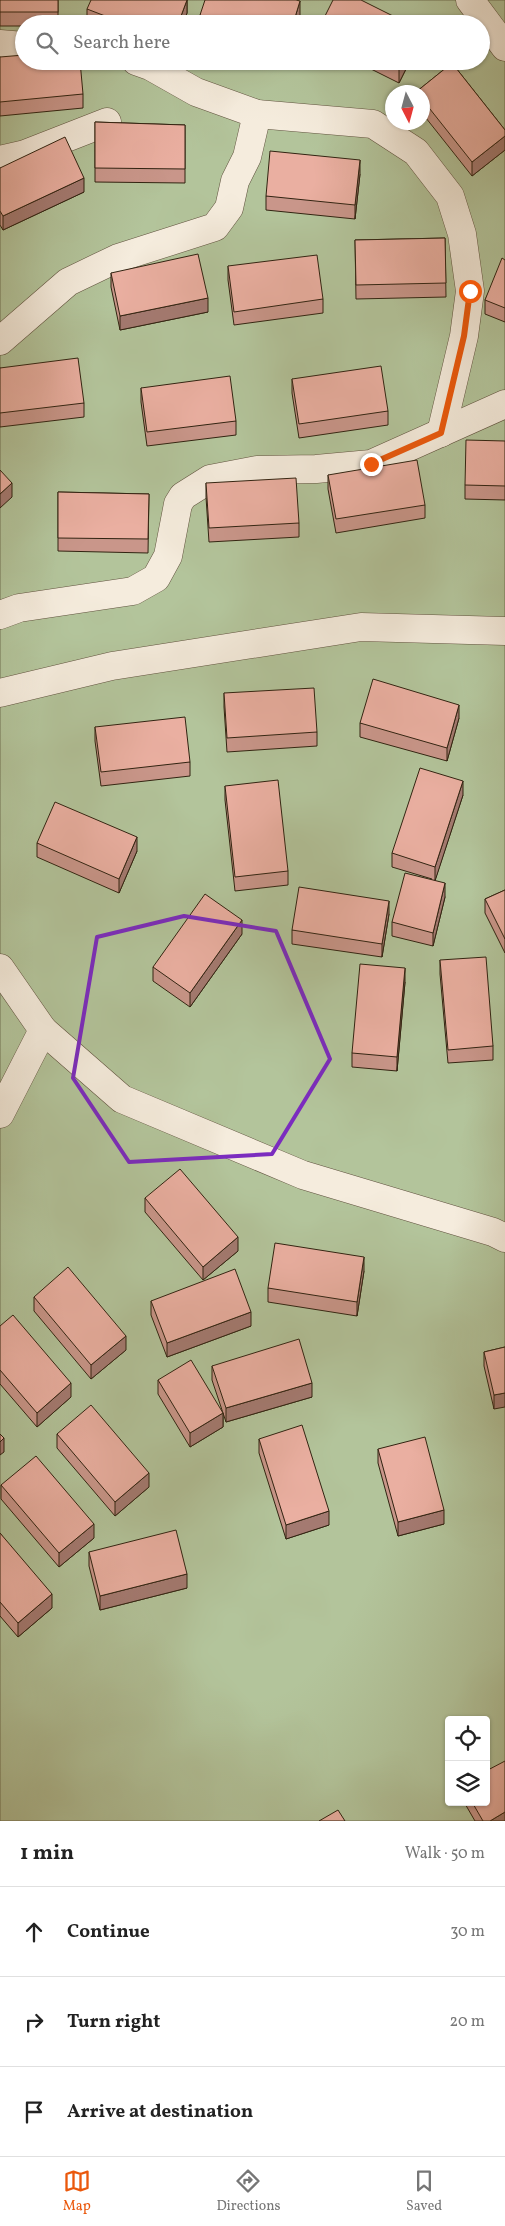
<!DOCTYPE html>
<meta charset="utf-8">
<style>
body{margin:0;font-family:Vollkorn,serif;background:#f6f6f6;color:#222}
.controls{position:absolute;right:15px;bottom:15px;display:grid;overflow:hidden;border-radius:5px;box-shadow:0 1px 4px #0004}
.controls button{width:45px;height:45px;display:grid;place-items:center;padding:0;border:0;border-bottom:1px solid #e0e0e0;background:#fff;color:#222;font:25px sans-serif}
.compass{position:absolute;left:385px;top:85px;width:45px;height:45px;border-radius:50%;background:#fff;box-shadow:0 1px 4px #0004;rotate:174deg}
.stop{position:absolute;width:15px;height:15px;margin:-11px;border:4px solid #ea580c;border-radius:50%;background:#fff}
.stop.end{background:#ea580c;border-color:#fff;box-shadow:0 1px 5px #0008}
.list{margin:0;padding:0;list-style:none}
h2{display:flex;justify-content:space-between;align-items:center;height:65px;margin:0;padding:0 20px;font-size:21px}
h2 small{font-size:16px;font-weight:400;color:#767676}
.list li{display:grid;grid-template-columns:32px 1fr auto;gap:15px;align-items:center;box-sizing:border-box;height:90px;padding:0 20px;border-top:1px solid #e0e0e0}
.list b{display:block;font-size:19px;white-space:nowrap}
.list em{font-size:16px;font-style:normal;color:#767676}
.icon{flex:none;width:28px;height:28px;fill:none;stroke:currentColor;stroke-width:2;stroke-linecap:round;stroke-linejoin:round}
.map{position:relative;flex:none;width:505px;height:1821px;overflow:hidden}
.search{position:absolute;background:#fff;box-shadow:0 1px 4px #0004;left:15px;right:15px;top:15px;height:55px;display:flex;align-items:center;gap:12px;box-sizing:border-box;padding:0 18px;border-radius:28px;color:#767676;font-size:19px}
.sheet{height:335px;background:#fff}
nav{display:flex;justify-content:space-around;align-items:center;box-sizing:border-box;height:70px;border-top:1px solid #e0e0e0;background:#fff;font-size:14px;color:#767676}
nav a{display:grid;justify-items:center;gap:2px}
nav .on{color:#ea580c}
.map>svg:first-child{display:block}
.green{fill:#b3c49b;stroke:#727456;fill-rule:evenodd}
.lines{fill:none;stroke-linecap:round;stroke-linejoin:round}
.minor-casing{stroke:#60533f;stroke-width:29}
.minor{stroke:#f5ecdd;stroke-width:28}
.wall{fill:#c9968a;stroke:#312311}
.shaded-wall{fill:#a47a71;stroke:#312311}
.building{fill:#eaafa1;stroke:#312311}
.route{stroke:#ea580c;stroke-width:6}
.marked{fill:none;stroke:#7b2cbf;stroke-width:4;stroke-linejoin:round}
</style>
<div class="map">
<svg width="505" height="1821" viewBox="0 0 505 1821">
<rect width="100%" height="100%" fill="#efe2ca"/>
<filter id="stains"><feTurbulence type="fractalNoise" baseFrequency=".004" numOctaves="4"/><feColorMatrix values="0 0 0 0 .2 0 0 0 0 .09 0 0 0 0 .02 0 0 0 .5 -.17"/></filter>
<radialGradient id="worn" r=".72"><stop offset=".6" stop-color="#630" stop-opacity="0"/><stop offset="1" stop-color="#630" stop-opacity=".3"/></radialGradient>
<path class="green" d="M0 0H505V1821H0ZM24 24H481V61H24ZM392 92H422V122H392ZM449 1720H486V1802H449Z"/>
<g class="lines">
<g class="minor-casing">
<g id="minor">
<polyline points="470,0 505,47"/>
<polyline points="0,44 24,46"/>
<polyline points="136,61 150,66 196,92 257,114 373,124 416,152 450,196 462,234 470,291 464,336 441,433"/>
<polyline points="0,160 25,154 107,122"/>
<polyline points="0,341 68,282 118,258 215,227 229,208 235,181 247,157 257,114"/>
<polyline points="0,615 19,608 133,591 156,578 168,556 178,504 183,496 210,479 257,470 316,469 371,464 505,404"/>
<polyline points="0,693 112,666 361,627 505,631"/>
<polyline points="0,968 43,1030 122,1099 303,1175 493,1232 505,1238"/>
<polyline points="0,1114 43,1030"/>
</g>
</g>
<use href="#minor" class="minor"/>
</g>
<g class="wall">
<polygon points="0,0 58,0 58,24 24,24 24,26 0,26"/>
<polygon points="187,0 187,13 183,24 87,23 87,9"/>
<polygon points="200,15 300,15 297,24 200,24"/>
<polygon points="0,57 83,94 83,108 0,116"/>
<polygon points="355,61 410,61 399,83"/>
<polygon points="452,63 505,130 505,150 472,176 422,113 422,92 416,92"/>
<polygon points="95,122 185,125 185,183 95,182"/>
<polygon points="0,168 84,192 3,230 0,225"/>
<polygon points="360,174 355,219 266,210 266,196"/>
<polygon points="445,238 446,297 356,299 355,240"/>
<polygon points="505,260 505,322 485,314 485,300"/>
<polygon points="228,266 323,299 323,313 234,325 228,280"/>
<polygon points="111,273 208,312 120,330 111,287"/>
<polygon points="0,368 84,403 84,417 0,427"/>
<polygon points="292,379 388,411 388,425 299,438 292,393"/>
<polygon points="141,388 236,421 236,435 147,446 141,402"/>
<polygon points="505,441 505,500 465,499 465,485"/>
<polygon points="328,475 425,505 425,518 336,533 328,489"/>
<polygon points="206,483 299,523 299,537 209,542 206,497"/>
<polygon points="58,492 149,494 148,553 58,551"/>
<polygon points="224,693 317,732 317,746 227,752 224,707"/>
<polygon points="459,718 447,761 360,737 360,723"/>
<polygon points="95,727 190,762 190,776 101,786 95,741"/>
<polygon points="225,786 288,871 288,885 235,891 225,800"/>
<polygon points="463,795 435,880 445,897 433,946 392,936 392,922 432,879 392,867 392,853"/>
<polygon points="37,843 137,851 119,893 37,857"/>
<polygon points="505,890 505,953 485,913 485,899"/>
<polygon points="389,914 382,957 292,944 292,930"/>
<polygon points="242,934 190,1007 153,981 153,967"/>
<polygon points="440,960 493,1046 493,1060 448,1063 440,974"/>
<polygon points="405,982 397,1071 352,1067 352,1053"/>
<polygon points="145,1198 238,1251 203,1280 145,1212"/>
<polygon points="364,1271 357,1316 268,1302 268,1288"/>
<polygon points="34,1297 126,1350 91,1379 34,1311"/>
<polygon points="151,1301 251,1326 167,1357 151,1315"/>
<polygon points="0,1326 71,1397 37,1427 0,1384"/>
<polygon points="505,1347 494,1409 484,1366 484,1352"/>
<polygon points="212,1366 312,1397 226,1422 223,1413 223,1427 190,1447 158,1394 158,1380 223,1413 212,1380"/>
<polygon points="57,1434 149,1487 115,1516 57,1448"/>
<polygon points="259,1439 329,1525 286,1539 259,1453"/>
<polygon points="378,1449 444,1524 398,1536 378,1463"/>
<polygon points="1,1485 94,1538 59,1567 1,1499"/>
<polygon points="0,1533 52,1608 18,1637 0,1616"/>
<polygon points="89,1552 187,1588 100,1610 89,1566"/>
<polygon points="464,1802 486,1802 505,1821 475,1821"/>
</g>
<g class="shaded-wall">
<polygon points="187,0 187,13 183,24 178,24"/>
<polygon points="300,1 300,15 297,24 293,24"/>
<polygon points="403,61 410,61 399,83 399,69"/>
<polygon points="505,136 505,150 472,176 472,162"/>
<polygon points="360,160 360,174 355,219 355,205"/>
<polygon points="84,178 84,192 3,230 3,216"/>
<polygon points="208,298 208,312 120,330 120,316"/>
<polygon points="12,483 12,497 0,508 0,494"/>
<polygon points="459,705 459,718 447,761 447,748"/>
<polygon points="463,781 463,795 435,881 435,867"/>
<polygon points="137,837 137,851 119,893 119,879"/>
<polygon points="445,883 445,897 433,946 433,933"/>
<polygon points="389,901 389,914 382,957 382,944"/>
<polygon points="242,920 242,934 190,1007 190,993"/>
<polygon points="405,968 405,982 397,1071 397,1057"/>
<polygon points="238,1237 238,1251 203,1280 203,1267"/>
<polygon points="364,1257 364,1271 357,1316 357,1302"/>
<polygon points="251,1312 251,1326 167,1357 167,1343"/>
<polygon points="126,1336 126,1350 91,1379 91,1365"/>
<polygon points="71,1383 71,1397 37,1427 37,1413"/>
<polygon points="312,1383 312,1397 226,1422 226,1408"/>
<polygon points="505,1393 505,1407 494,1409 494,1395"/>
<polygon points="223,1413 223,1427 190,1447 190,1433"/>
<polygon points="4,1438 4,1452 0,1455 0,1442"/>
<polygon points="149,1473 149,1487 115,1516 115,1502"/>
<polygon points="444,1510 444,1524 398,1536 398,1522"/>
<polygon points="329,1511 329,1525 286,1539 286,1525"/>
<polygon points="94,1524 94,1538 59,1567 59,1553"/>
<polygon points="187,1574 187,1588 100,1610 100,1596"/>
<polygon points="52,1594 52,1608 18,1637 18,1623"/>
<polygon points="505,1812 505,1821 490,1821"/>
</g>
<g class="building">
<rect x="0" y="0" width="58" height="12"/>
<polygon points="91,0 187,0 178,24 126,24 87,9"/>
<polygon points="205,0 296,0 300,1 293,24 226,24 200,15"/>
<polygon points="333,0 361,0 409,24 321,24"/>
<polygon points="24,55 24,61 80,61 83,94 0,102 0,57"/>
<polygon points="383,61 403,61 399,69"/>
<polygon points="452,63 505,130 505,136 472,162 422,99 422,92 416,92"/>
<polygon points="95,122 185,125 185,169 95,168"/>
<polygon points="65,137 84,178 3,216 0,211 0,168"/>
<polygon points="270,151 360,160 355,205 266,196"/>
<polygon points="445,238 446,283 356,285 355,240"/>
<polygon points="198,254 208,298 120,316 111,273"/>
<polygon points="317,255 323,299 234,312 228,266"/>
<polygon points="502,258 505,260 505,308 485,300"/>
<polygon points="78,358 84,403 0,413 0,368"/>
<polygon points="381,366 388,411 299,424 292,379"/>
<polygon points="230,376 236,421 147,432 141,388"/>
<polygon points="466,440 505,441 505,486 465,485"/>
<polygon points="417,460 425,505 336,519 328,475"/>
<polygon points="0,470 12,483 0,494"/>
<polygon points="296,478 299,523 209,528 206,483"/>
<polygon points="58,492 149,494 148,539 58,538"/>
<polygon points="373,679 459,705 447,748 360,723"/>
<polygon points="314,688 317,732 227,738 224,693"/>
<polygon points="185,717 190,762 101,772 95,727"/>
<polygon points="420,768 463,781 435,867 392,853"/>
<polygon points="278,780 288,871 235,877 225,786"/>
<polygon points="55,802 137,837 119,879 37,843"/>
<polygon points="405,873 445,883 433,933 392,922"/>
<polygon points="299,887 389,901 382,944 292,930"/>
<polygon points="505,890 505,939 485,899"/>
<polygon points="205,894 242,920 190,993 153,967"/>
<polygon points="486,957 493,1046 448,1050 440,960"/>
<polygon points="360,964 405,968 397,1057 352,1053"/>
<polygon points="180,1169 238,1237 203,1267 145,1198"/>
<polygon points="275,1243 364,1257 357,1302 268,1288"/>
<polygon points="68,1267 126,1336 91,1365 34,1297"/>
<polygon points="235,1269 251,1312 167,1343 151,1301"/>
<polygon points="13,1315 71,1383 37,1413 0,1370 0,1326"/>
<polygon points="299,1339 312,1383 226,1408 212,1366"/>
<polygon points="505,1347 505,1393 494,1395 484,1352"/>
<polygon points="191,1360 223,1413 190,1433 158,1380"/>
<polygon points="91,1405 149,1473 115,1502 57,1434"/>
<polygon points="302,1425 329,1511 286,1525 259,1439"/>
<polygon points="0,1434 4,1438 0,1442"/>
<polygon points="425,1437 444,1510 398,1522 378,1449"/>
<polygon points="36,1456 94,1524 59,1553 1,1485"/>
<polygon points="176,1530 187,1574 100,1596 89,1552"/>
<polygon points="0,1533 52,1594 18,1623 0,1602"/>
<polygon points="505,1761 505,1812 490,1821 483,1821 472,1802 486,1802 486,1771"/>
<polygon points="338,1810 345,1821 319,1821"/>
</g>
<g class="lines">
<polyline class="route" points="371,464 441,433 464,336 470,291"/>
</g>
<path class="marked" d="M184 916 276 931 330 1059 272 1154 129 1162 73 1078 97 937Z"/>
<rect width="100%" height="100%" filter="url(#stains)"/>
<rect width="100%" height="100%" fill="url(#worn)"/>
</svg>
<div class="controls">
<button><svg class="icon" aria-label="locate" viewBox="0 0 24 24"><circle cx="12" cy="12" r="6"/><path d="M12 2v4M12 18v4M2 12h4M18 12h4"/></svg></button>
<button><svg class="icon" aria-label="layers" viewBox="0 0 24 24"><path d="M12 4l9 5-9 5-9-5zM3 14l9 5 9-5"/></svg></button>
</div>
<svg class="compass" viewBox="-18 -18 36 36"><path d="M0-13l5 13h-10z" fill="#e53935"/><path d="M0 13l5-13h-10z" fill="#767676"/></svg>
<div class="stop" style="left:470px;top:291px"></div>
<div class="stop end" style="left:371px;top:464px"></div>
<div class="search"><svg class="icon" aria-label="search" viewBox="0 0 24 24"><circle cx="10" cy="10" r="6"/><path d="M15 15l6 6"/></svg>Search here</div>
</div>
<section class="sheet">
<h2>1 min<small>Walk · 50 m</small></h2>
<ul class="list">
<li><svg class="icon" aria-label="ahead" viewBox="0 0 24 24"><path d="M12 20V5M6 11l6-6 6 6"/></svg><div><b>Continue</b></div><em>30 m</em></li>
<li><svg class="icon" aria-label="right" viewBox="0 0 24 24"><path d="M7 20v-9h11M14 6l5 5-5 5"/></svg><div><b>Turn right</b></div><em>20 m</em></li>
<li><svg class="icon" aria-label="arrive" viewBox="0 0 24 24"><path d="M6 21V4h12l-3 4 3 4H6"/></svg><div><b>Arrive at destination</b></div></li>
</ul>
</section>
<nav>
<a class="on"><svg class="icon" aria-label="map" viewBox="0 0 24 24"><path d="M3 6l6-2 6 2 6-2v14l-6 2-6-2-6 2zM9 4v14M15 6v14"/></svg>Map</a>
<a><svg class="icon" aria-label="directions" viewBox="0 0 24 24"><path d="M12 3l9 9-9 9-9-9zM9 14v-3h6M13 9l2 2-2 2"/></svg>Directions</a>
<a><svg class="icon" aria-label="saved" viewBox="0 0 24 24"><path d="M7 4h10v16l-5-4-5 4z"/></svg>Saved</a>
</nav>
